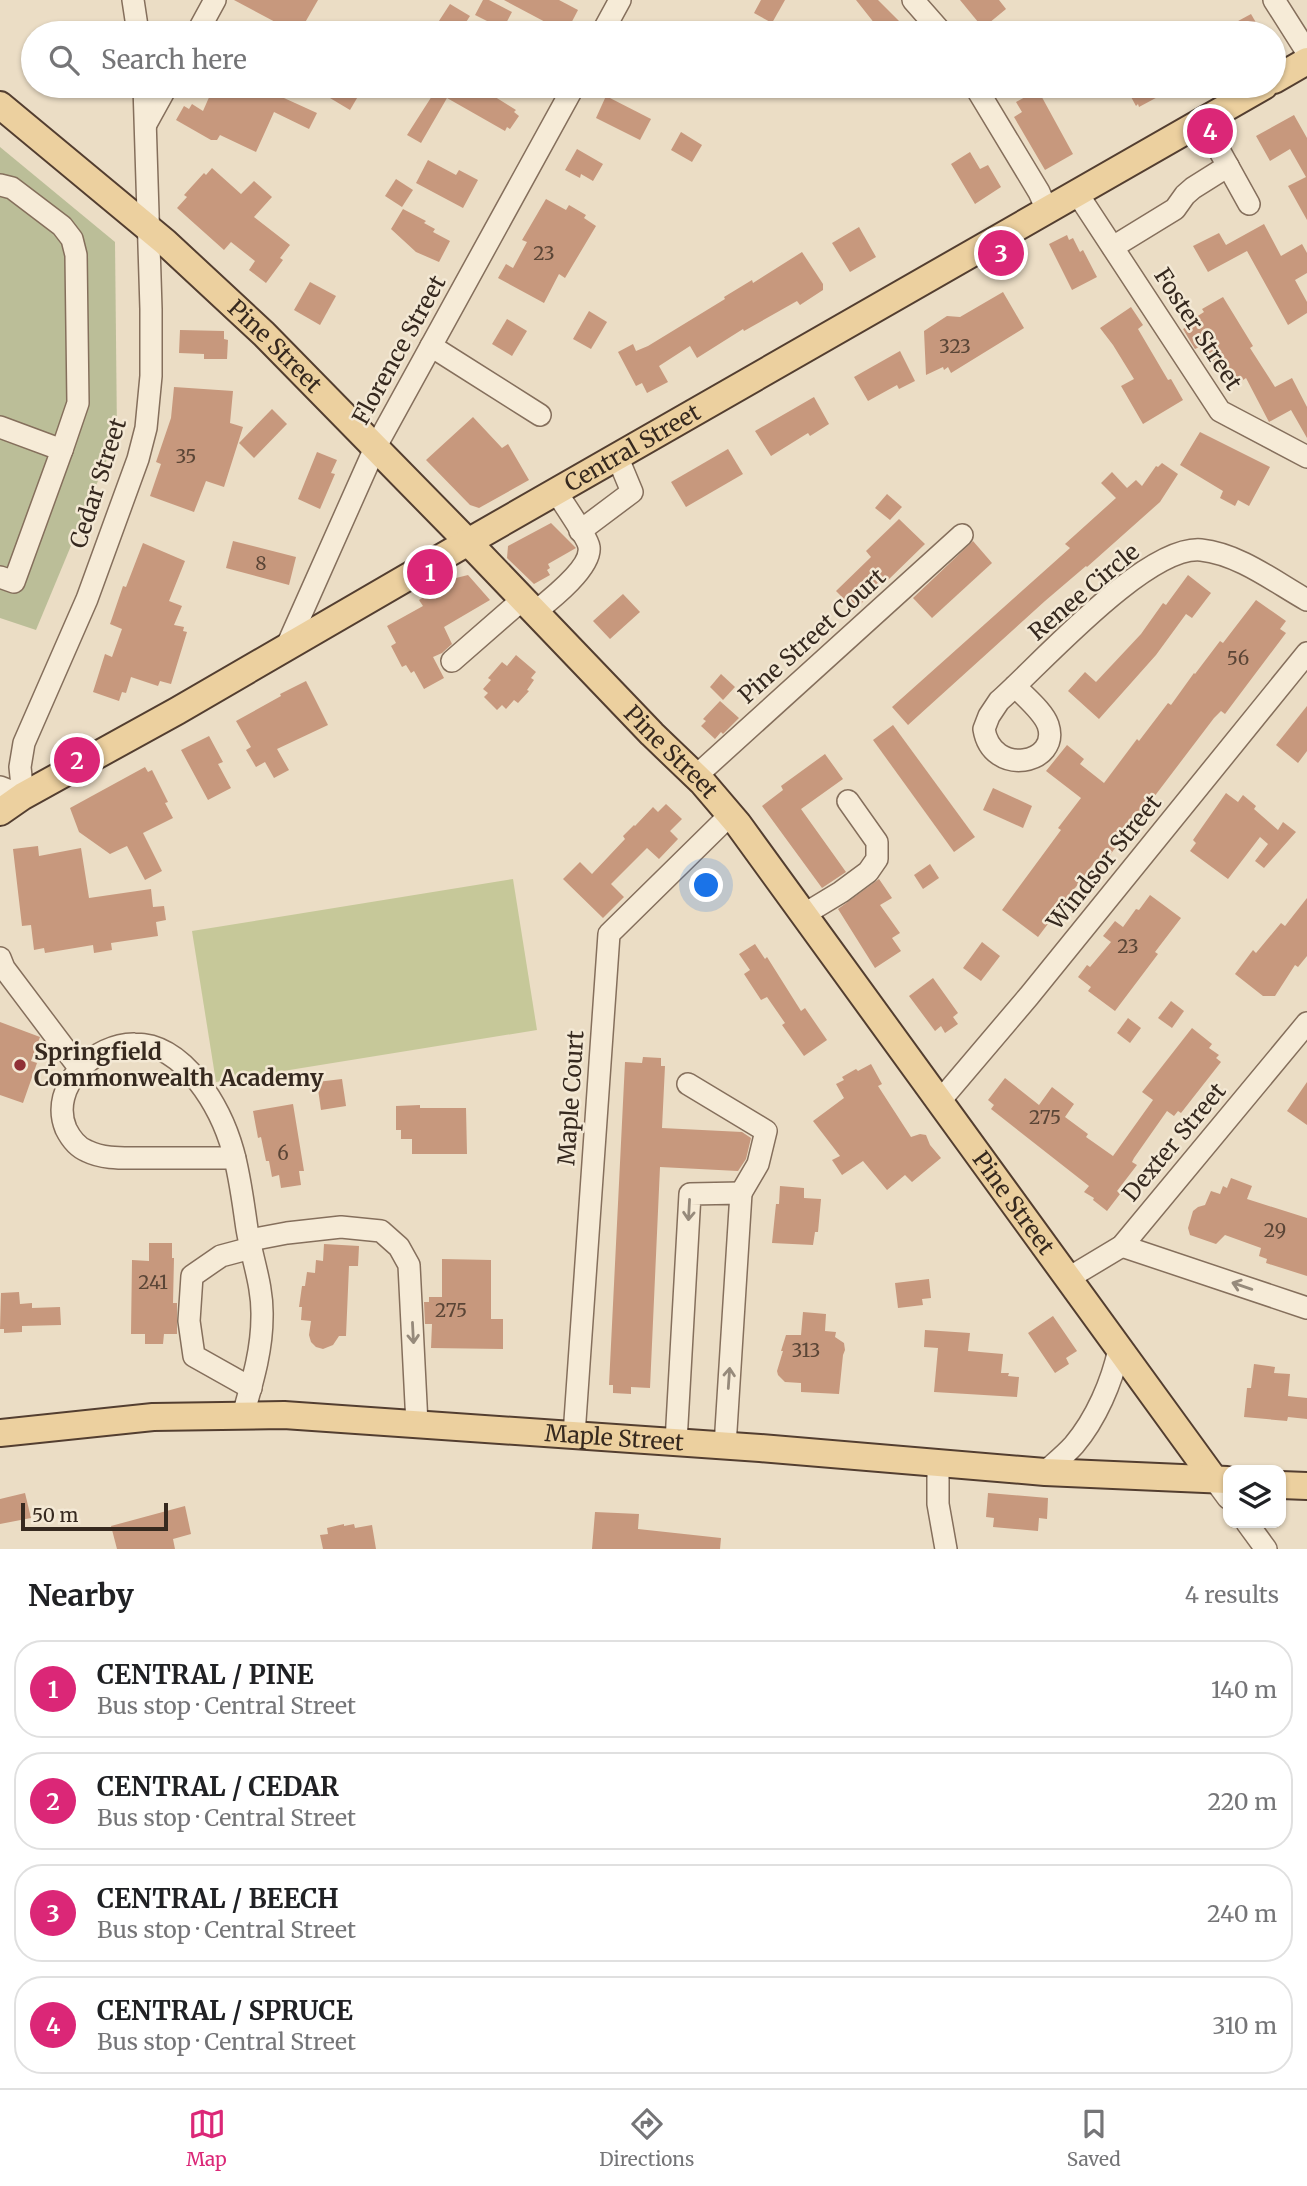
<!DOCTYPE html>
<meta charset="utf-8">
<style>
body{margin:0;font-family:Merriweather,serif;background:#f6f6f6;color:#202124}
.controls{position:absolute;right:21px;bottom:21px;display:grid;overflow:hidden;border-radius:14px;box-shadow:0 2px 5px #0004}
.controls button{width:63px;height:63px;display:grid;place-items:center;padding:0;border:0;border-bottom:2px solid #e0e0e0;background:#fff;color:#202124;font:35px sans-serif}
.scale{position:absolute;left:21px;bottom:18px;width:147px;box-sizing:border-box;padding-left:7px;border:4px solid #36291f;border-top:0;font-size:19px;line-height:24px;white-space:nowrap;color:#36291f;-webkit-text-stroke:5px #f3e8d4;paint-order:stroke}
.you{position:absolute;left:707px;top:886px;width:24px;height:24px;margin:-18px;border:5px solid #fff;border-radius:50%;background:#1a73e8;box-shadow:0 0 0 10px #1a73e833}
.badge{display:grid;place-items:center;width:46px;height:46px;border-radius:50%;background:#db2777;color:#fff;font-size:23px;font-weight:700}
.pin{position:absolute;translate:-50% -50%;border:4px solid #fff;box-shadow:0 2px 7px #0006}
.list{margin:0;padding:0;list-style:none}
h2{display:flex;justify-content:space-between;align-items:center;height:91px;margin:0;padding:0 28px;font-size:30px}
h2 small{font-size:23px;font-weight:400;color:#757577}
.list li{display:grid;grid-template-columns:46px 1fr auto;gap:21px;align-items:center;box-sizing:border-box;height:98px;margin:0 14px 14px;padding:0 14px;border:2px solid #e0e0e0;border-radius:28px}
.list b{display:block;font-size:26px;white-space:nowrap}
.list p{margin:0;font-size:23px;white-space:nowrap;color:#757577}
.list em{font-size:23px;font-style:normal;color:#757577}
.icon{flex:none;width:38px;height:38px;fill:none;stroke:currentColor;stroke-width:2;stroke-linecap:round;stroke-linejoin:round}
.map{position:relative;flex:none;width:1307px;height:1549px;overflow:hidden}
.search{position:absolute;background:#fff;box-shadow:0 2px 5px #0004;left:21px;right:21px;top:21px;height:77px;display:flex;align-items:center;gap:18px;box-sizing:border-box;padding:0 24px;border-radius:38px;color:#757577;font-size:26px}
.sheet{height:539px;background:#fff}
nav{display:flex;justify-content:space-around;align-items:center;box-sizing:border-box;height:98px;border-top:2px solid #e0e0e0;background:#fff;font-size:19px;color:#757577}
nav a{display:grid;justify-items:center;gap:4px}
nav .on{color:#db2777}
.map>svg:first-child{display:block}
.green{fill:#c6c899}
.cemetery{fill:#bbbe98}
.building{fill:#c7987d}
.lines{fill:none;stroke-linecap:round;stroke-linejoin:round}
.minor-casing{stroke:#856f5c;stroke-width:24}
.major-casing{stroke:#533e30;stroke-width:30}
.minor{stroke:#f6ebd7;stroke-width:21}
.major{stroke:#ecd09f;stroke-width:26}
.oneway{stroke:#968a7b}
.poi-dot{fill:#903036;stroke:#f3e8d4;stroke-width:2.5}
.labels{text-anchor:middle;stroke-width:5;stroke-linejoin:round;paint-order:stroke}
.number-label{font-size:19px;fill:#5a4536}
.street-label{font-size:23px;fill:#36291f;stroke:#f3e8d4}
.poi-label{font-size:23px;font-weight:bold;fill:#36291f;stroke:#f3e8d4;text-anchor:start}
</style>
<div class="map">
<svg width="1307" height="1549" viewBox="0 0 1307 1549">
<rect width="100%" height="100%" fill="#ebddc5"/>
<polygon class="green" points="513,879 537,1030 216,1082 192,931"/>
<polygon class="cemetery" points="0,147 115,242 117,435 36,630 0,618"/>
<g class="building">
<polygon points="234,0 318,0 299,33 296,33"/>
<polygon points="483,0 489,0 512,12 503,29 475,15"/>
<polygon points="504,0 559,0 578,10 566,33"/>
<polygon points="761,0 785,0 772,23 754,13"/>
<polygon points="856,0 878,0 911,33 874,33 879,29"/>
<polygon points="960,0 999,0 1006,9 983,28"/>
<polygon points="450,4 470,16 459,33 452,33 437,24"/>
<polygon points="1251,14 1262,33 1216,33"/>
<polygon points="214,86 276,86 273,93 317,113 309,129 274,112 256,152 220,135 217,140 211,140 176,120 184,106 189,109 192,104 203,111"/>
<polygon points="310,86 349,86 360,93 350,110"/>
<polygon points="415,86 471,86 490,98 492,95 516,110 514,112 519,116 510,129 507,127 505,131 447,98 421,143 407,135 432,96"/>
<polygon points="1125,86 1178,86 1139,107 1138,104 1136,106"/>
<polygon points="1038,90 1073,154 1045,170 1014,117 1022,112 1016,102"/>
<polygon points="606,96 651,119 640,140 596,118"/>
<polygon points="1294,115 1307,138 1307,220 1288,186 1306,177 1290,149 1270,161 1256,136"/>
<polygon points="681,132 702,145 692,162 671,150"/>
<polygon points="577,149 603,164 593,181 581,174 580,178 565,170"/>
<polygon points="970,152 980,169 988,165 1001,187 975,204 951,164"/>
<polygon points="428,160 456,175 459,170 478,180 463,208 416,183"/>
<polygon points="212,168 241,194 254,181 272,197 254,217 290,245 280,258 283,260 266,283 249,270 255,261 231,242 224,250 177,208 187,197 184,195 204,173 206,175"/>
<polygon points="396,179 413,190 402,207 385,196"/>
<polygon points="546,199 566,210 569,205 586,215 584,218 596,226 565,278 559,274 544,303 498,278 506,264 513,268 527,242 522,240"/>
<polygon points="403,209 426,221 424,223 435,229 433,232 450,241 439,262 416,252 391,229"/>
<polygon points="1264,224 1281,256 1302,244 1307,253 1307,273 1295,280 1307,302 1307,313 1288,325 1247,251 1208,272 1193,246 1219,233 1226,245"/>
<polygon points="859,227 876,257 850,272 832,243"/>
<polygon points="1067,235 1069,240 1073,238 1080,252 1083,250 1097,277 1072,290 1049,244"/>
<polygon points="802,252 823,284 823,290 800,305 797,301 744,331 743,329 697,358 690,346 659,366 668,382 647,393 642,383 636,386 618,352 633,344 636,351 648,346 725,299 724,297 752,280 753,283"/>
<polygon points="310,282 336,296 320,325 294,310"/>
<polygon points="1003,292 1024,328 951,373 948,367 944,370 943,367 926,375 924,331 947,316 960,317"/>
<polygon points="1223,297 1253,346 1250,348 1275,387 1292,378 1307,407 1307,438 1291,410 1269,422 1246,378 1240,382 1234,373 1222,381 1199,347 1195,349 1183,329 1195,322 1193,319 1204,312 1202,309"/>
<polygon points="1131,307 1143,325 1138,329 1168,380 1171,379 1183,400 1143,424 1121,386 1134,379 1113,345 1100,328"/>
<polygon points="589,311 607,322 591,349 573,339"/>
<polygon points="507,319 527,331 512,356 492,344"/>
<polygon points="180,330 224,331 224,339 228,340 227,359 204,359 204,354 179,353"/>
<polygon points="900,351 915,381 899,389 897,385 868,401 854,377"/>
<polygon points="174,387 233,391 230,423 243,427 224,487 206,481 194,512 150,496 161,464 156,462 171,418"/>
<polygon points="814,397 829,424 810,436 808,433 771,456 755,431"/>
<polygon points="272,409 287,424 254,458 239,443"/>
<polygon points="473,417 502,448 508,444 529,480 479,508 470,505 426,460"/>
<polygon points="1200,432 1270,467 1249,506 1238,500 1235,506 1220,498 1223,491 1180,465"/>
<polygon points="728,449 743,474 686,507 671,482"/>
<polygon points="317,452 337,460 331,473 335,474 320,509 298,499"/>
<polygon points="1162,463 1178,474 1160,502 1087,567 1086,566 1045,601 908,725 892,707 1070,548 1065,544 1116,498 1101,483 1112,472 1127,488 1136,480 1142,486 1156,466 1158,467"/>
<polygon points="887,494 902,507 890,520 875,508"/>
<polygon points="899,519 925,544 885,583 883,581 855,610 836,591 871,557 866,551"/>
<polygon points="551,523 576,548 548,564 550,568 547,570 550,575 534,584 507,558 508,546"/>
<polygon points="233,541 296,557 289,585 226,568"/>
<polygon points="973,541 992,563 932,618 913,598"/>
<polygon points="143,543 185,561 169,601 182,606 174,625 184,627 183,631 187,632 171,684 160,681 158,686 131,677 126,693 122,692 119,701 93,692 105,654 112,657 122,629 110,624 123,586 126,587"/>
<polygon points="468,575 490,600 444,627 452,644 442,653 433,657 444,678 424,689 414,671 411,673 406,665 402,667 391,646 396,643 387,626 423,606 419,600 452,579"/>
<polygon points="1188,575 1211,593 1192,618 1186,614 1156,655 1099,719 1068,691 1085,672 1096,682 1141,634 1163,603 1166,605"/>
<polygon points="623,594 640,612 610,639 593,621"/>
<polygon points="1256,600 1286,621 1280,629 1286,633 1225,714 1221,711 1214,718 1100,868 1094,863 1038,937 1002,910 1061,830 1058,828 1081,798 1046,771 1067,745 1084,759 1080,764 1104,783 1137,739 1139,741 1168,703 1171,705 1194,673 1195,674 1220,641 1223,643"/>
<polygon points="516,655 536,672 531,678 534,680 527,690 529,691 518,703 514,700 506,709 502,705 497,710 484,697 488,693 483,689 491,680 488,678 502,662 507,666"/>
<polygon points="721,674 735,687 723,700 710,687"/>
<polygon points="306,681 328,725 277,749 289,770 274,778 265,762 256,767 246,750 251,747 236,721 281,696 280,694"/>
<polygon points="720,701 739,718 723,734 721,732 715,739 701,726 706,721 703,719"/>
<polygon points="1307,706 1307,751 1298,763 1276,745"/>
<polygon points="893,725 975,837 954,852 873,740"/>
<polygon points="209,736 223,762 218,764 231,788 208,800 181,750"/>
<polygon points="825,754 843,779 801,809 846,872 822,888 762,806 783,790 781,786"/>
<polygon points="145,767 148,772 152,770 168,802 165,803 173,818 143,833 162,871 145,880 127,846 110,854 79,832 70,808"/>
<polygon points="993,788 1032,806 1023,828 983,810"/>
<polygon points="1226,793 1238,802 1243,795 1256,806 1254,809 1278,830 1283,822 1296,832 1264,868 1255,861 1268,844 1260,837 1228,879 1190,851 1196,843 1193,840"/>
<polygon points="666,804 682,819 670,831 678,839 659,859 647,848 611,884 624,897 603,918 563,879 580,862 592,874 625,839 623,836 634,825 635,826 653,807 658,812"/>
<polygon points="38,846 39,856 81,848 89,898 151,889 153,907 164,906 166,920 156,922 158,936 111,943 112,950 94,953 93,945 45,953 44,948 34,950 31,925 22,926 13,849"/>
<polygon points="930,864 939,878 923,889 914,875"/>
<polygon points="879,879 892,898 880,905 900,933 892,938 901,951 875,968 838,909"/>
<polygon points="1150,895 1181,918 1155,952 1158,954 1115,1011 1088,991 1091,987 1078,977 1087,965 1090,967 1111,942 1103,936 1115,921 1123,927 1136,909 1139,910"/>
<polygon points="1307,898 1307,956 1298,967 1295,965 1275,996 1263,996 1235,974 1253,950 1256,953 1281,923 1285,926"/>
<polygon points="982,942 1000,956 981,981 963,968"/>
<polygon points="755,944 765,959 767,957 801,1011 805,1008 827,1040 804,1056 782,1025 785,1023 767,997 761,1000 744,974 750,970 739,954"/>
<polygon points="933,978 958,1013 953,1017 958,1024 945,1033 941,1026 935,1031 909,996"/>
<polygon points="1171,1001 1184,1011 1172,1028 1158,1018"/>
<polygon points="1128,1018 1141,1028 1130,1043 1117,1033"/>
<polygon points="0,1022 40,1037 31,1061 37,1063 23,1103 0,1095"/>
<polygon points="1192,1028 1212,1044 1209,1048 1219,1055 1216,1058 1221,1062 1181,1113 1178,1111 1174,1116 1167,1111 1134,1158 1132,1162 1137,1165 1117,1191 1120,1194 1107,1211 1093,1200 1094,1198 1084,1192 1089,1186 991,1109 994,1105 988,1100 1005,1078 1039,1105 1052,1087 1074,1104 1065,1117 1088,1134 1086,1137 1113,1156 1153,1100 1142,1092"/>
<polygon points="643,1057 661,1058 661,1066 665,1066 662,1128 742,1132 751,1138 746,1159 738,1171 660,1167 650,1388 631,1387 631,1394 613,1393 613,1385 609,1385 625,1062 642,1063"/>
<polygon points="871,1064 882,1084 878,1086 911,1137 920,1134 926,1135 930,1145 941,1158 912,1182 905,1175 887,1190 863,1161 842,1175 832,1160 840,1156 813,1121 844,1098 836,1084 844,1080 842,1077 856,1069 858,1071"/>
<polygon points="342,1079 346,1106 321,1110 317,1082"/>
<polygon points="1307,1082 1307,1125 1287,1111"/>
<polygon points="293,1104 304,1171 299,1171 301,1185 281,1188 279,1175 272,1177 269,1161 266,1161 261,1137 258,1138 253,1111"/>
<polygon points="420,1105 420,1108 466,1108 467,1154 412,1154 412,1139 401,1139 401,1130 396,1130 396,1106"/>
<polygon points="1231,1178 1252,1186 1247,1199 1307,1218 1307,1276 1266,1263 1267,1259 1259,1256 1261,1248 1225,1235 1216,1244 1190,1235 1188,1228 1193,1211 1198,1207 1205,1205 1211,1191 1220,1194 1223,1186 1227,1188"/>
<polygon points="780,1186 804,1188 804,1198 821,1199 818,1232 815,1232 813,1245 772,1243 776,1204 779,1204"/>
<polygon points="149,1243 172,1243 172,1258 174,1258 173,1303 177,1303 177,1334 164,1334 163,1344 145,1344 145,1334 131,1334 132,1260 149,1261"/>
<polygon points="324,1244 359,1246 358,1266 349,1266 346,1336 339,1336 333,1345 323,1349 316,1347 311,1342 309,1335 311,1321 301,1320 302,1307 299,1307 302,1286 305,1286 307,1272 315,1273 316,1260 323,1261"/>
<polygon points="442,1259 491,1260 491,1319 503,1319 503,1349 431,1348 432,1324 425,1324 424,1302 429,1302 429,1297 442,1297"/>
<polygon points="929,1279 931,1298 922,1299 923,1305 898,1308 895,1283"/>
<polygon points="19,1292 20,1304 32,1303 32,1308 60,1307 61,1325 22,1326 22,1332 4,1333 4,1329 0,1329 1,1293"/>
<polygon points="803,1312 826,1314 825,1331 836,1332 835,1337 844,1343 845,1350 843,1355 839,1394 801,1392 801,1383 785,1382 778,1375 777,1371 783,1351 781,1351 786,1335 801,1335"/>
<polygon points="1053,1316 1077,1351 1066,1358 1069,1364 1055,1373 1028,1333"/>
<polygon points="925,1330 970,1333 968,1351 1003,1354 1001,1373 1009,1373 1008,1376 1019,1377 1017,1397 934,1392 938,1348 924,1347"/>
<polygon points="1254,1364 1275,1367 1274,1373 1290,1374 1288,1396 1307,1398 1307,1419 1288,1417 1287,1421 1244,1417 1247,1388 1251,1388"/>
<polygon points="25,1493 31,1518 0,1524 0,1499"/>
<polygon points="988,1493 1048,1498 1047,1519 1039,1518 1038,1531 993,1527 994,1518 986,1517"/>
<polygon points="185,1506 191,1534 173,1539 175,1549 117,1549 111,1526"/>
<polygon points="595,1512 639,1514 638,1529 721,1538 720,1549 592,1549"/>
<polygon points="344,1524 344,1526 354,1524 355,1528 372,1525 376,1549 323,1549 320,1535 328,1534 327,1528"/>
</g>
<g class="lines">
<g class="minor-casing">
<g id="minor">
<polyline points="133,0 138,33"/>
<polyline points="913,0 942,33"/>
<polyline points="1274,0 1307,52"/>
<polyline points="197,33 215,0"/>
<polyline points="602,33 620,0"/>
<polyline points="975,86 1039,192 1047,210"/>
<polyline points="1203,121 1249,204"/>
<polyline points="146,124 167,86"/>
<polyline points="0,185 12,188 62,226 72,239 76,255 78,403 62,450"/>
<polyline points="1077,193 1220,411 1307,457"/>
<polyline points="1113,247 1175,209 1185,195 1193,188 1228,166"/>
<polyline points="431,346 540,415"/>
<polyline points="0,427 62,450 14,582 0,577"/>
<polyline points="580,531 632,492 617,456"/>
<path d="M535 612C550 600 592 567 589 547 588 538 562 502 556 491"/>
<polyline points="286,648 375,448 574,86"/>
<polyline points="452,661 523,599"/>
<path d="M1015 686C1025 697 1043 711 1048 725 1061 764 992 778 984 729L989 716 999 701C1040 665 1146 545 1201 550 1239 554 1275 582 1307 600"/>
<polyline points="696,776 962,535"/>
<polyline points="0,787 23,796 20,767 24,743 87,599 138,459 146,428 151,376 151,309 144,86"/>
<polyline points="803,915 841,892 868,872 877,859 877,842 848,801"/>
<polyline points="0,958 4,968 80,1069"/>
<polyline points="688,1084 766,1131 758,1164 741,1193"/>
<polyline points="939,1102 1029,996 1307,653"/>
<path d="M235 1158C203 1158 171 1158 139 1158 122 1158 103 1159 87 1151 77 1147 71 1139 66 1129 48 1086 96 1043 135 1044 185 1044 221 1108 233 1151 240 1176 243 1202 247 1229 252 1259 263 1286 262 1317 262 1351 252 1383 243 1415"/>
<polyline points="250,1240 287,1233 341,1227 381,1231 399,1247 409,1265 417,1424"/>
<polyline points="1122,1246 1307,1308"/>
<polyline points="1067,1279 1122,1246 1307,1023"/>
<polyline points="251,1388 194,1356 189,1321 192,1276 221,1256 251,1248"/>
<polyline points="574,1435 609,934 730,815"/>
<polyline points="676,1442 690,1194 741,1193 725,1446"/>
<polyline points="938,1463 938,1504 946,1549"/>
<path d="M1045 1472C1055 1463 1065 1455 1074 1445 1096 1419 1112 1382 1119 1349"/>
<polyline points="1214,1479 1228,1498"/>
<polyline points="1247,1523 1266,1549"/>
</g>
</g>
<g class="major-casing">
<g id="major">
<polyline points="1274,80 1307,61"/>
<path id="s1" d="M0 105 165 242 264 334 468 542 652 734 703 783 738 824 1214 1479"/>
<path id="s2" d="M0 812 23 796 177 711 468 542 1264 86"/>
<path id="s3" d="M0 1433 153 1417 284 1415 760 1448 1045 1472 1227 1480"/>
<polyline points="1281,1485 1307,1486"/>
</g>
</g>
<use href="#minor" class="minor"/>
<use href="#major" class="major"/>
</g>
<defs><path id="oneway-shaft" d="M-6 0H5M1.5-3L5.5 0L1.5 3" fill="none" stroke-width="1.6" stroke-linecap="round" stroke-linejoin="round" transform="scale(1.75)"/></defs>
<g class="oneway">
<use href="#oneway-shaft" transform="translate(689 1210) rotate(93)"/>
<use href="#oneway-shaft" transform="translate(1242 1286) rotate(-161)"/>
<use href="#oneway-shaft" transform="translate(413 1333) rotate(87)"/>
<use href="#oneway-shaft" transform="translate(729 1378) rotate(-86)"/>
</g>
<circle class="poi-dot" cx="20" cy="1065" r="7"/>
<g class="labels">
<g class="number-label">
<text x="544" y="260">23</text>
<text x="955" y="353">323</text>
<text x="186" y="463">35</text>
<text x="261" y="570">8</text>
<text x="1238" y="665">56</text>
<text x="1128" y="953">23</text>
<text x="1045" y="1124">275</text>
<text x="283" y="1160">6</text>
<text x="1275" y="1237">29</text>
<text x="153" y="1289">241</text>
<text x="451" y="1317">275</text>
<text x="806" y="1357">313</text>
</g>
<g class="street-label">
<text transform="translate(1198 329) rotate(57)" y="8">Foster Street</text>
<text dy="8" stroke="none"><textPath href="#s1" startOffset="366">Pine Street</textPath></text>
<text transform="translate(399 350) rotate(-61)" y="8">Florence Street</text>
<text dy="8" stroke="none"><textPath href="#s2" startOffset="730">Central Street</textPath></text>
<text transform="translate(98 483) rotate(-72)" y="8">Cedar Street</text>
<text transform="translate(1084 592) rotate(-40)" y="8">Renee Circle</text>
<text transform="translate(812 636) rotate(-42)" y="8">Pine Street Court</text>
<text dy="8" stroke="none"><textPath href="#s1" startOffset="933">Pine Street</textPath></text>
<text transform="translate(1104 862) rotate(-51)" y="8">Windsor Street</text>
<text transform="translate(571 1098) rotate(-86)" y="8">Maple Court</text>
<text transform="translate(1174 1142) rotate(-50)" y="8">Dexter Street</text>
<text dy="8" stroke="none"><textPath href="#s1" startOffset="1500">Pine Street</textPath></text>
<text dy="8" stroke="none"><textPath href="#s3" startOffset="616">Maple Street</textPath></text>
</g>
<g class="poi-label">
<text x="34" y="1060">Springfield<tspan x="34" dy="26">Commonwealth Academy</tspan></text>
</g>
</g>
</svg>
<div class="controls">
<button><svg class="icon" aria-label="layers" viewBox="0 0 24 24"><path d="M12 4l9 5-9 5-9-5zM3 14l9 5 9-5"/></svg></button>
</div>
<div class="scale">50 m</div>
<div class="you"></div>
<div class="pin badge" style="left:430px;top:572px">1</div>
<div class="pin badge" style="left:77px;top:760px">2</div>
<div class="pin badge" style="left:1001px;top:253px">3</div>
<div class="pin badge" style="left:1210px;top:131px">4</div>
<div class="search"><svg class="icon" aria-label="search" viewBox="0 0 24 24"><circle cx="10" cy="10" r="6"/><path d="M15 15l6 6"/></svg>Search here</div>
</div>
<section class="sheet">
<h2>Nearby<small>4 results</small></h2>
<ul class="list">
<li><span class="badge">1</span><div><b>CENTRAL / PINE</b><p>Bus stop · Central Street</p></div><em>140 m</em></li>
<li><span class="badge">2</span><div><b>CENTRAL / CEDAR</b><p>Bus stop · Central Street</p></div><em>220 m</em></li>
<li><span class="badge">3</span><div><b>CENTRAL / BEECH</b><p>Bus stop · Central Street</p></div><em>240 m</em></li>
<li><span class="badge">4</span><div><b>CENTRAL / SPRUCE</b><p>Bus stop · Central Street</p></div><em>310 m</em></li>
</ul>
</section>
<nav>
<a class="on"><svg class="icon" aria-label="map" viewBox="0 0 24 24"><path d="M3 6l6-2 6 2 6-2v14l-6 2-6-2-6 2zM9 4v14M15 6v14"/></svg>Map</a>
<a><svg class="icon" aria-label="directions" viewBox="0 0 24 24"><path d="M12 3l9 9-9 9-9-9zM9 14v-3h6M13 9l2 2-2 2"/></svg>Directions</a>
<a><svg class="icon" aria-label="saved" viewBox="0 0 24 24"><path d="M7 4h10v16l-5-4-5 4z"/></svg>Saved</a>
</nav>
